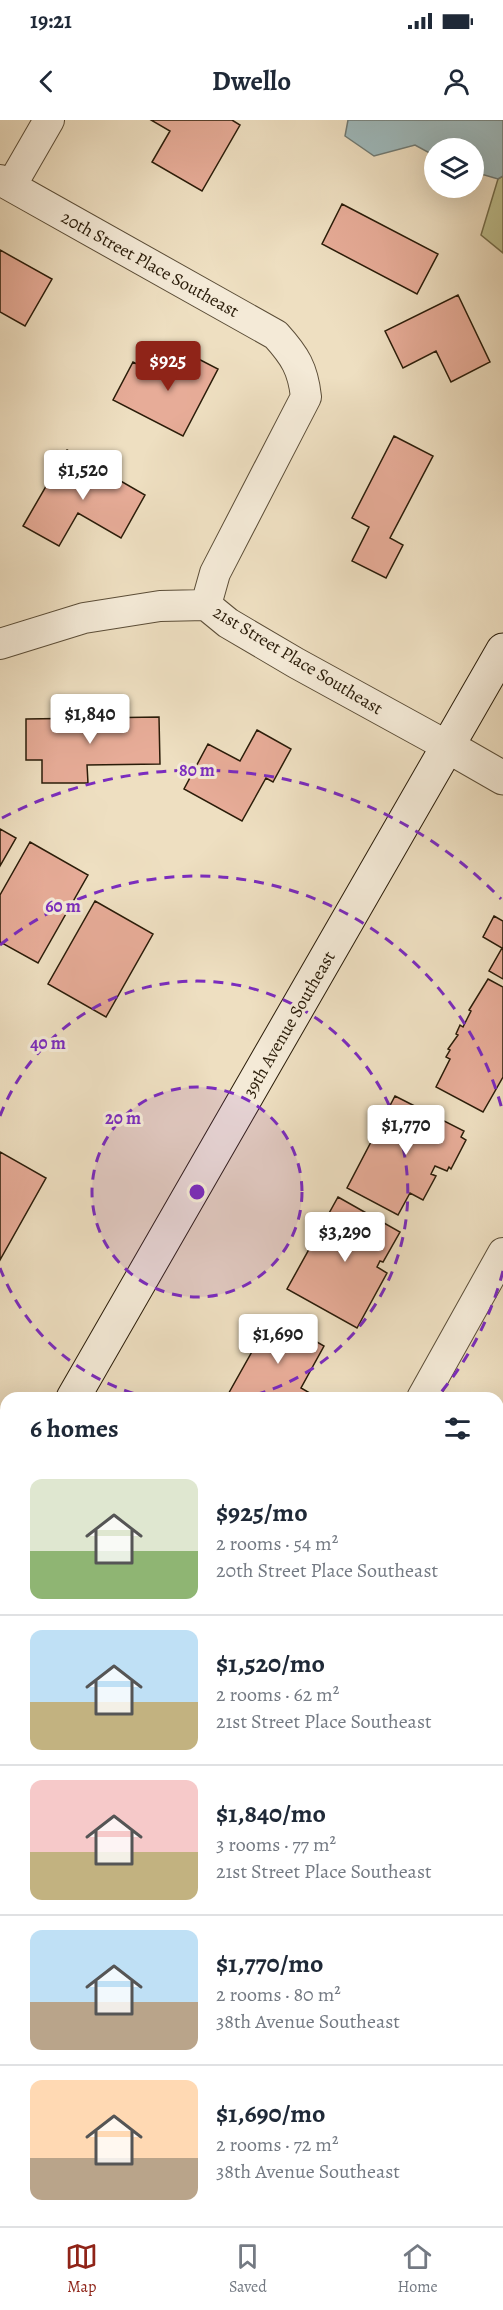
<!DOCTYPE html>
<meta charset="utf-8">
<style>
:root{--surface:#fff;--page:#f2f2f3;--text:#1f2937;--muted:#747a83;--line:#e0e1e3;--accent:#8f2418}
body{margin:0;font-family:Alegreya,serif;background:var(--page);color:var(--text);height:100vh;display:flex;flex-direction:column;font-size:22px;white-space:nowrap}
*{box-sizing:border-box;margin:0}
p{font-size:20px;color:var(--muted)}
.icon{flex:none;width:33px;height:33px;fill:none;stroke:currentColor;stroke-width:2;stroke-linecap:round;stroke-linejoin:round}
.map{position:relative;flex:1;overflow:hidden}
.sheet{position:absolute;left:0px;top:1272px;width:504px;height:834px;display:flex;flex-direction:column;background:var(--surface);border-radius:18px 18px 0 0;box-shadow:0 6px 24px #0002}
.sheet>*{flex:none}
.buttons{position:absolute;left:424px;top:18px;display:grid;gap:12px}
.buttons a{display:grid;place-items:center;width:60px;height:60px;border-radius:50%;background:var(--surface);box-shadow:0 6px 24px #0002;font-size:30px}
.price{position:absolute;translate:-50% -51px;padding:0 14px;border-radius:6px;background:#fff;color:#222;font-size:20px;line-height:39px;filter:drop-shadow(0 2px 3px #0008)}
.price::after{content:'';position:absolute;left:50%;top:36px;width:18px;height:14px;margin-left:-9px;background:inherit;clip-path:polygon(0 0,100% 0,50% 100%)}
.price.active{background:var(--accent);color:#fff}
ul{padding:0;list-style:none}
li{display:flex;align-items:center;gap:18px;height:150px;padding:0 30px}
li+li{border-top:2px solid var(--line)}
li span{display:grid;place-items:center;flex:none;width:168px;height:120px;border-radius:12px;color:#555}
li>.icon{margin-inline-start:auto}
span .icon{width:72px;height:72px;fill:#fffc;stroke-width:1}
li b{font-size:26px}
h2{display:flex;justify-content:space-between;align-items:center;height:72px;padding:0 30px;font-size:26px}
.status{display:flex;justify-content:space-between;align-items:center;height:42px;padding:0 30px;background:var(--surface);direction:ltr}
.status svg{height:16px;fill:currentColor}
header{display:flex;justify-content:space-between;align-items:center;height:78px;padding:0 30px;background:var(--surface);font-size:27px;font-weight:700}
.menu{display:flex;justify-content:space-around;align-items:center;height:84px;border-top:2px solid var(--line);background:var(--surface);font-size:16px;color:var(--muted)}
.menu a{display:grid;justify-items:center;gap:3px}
.menu .active{color:var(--accent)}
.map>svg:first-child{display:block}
.green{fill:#bec08f;stroke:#746e4c;stroke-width:1.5}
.water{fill:#9ebabd;stroke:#707b75;stroke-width:1.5}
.building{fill:#e7ac98;stroke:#2a1c09;stroke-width:1.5}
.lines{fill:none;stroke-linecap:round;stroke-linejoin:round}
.service-casing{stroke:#5b4d37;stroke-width:17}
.minor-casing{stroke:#5b4d37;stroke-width:32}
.tertiary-casing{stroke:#5b4d37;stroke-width:35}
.secondary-casing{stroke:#2a1c09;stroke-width:35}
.service{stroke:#f4ead7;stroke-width:15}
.minor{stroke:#f4ead7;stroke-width:30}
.tertiary{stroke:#f4ead7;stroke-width:33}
.secondary{stroke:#f4ead7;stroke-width:33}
.ring{fill:none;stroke:#7b2cbf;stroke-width:3;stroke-dasharray:10 8}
.labels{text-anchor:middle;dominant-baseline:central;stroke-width:6;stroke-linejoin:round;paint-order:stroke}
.street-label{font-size:18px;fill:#2a1c09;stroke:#f4ead7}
.centre{fill:#7b2cbf;stroke:#f4ead7;stroke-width:3}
.ring-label{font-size:18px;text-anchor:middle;font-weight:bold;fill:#7b2cbf;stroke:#f4ead7;stroke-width:6;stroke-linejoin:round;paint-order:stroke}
</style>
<div class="status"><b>19:21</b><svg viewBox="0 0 49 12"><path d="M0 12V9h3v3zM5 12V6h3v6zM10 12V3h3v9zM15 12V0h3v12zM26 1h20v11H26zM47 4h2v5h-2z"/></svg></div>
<header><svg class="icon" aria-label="back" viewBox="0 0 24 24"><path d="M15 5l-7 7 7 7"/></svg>Dwello<svg class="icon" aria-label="person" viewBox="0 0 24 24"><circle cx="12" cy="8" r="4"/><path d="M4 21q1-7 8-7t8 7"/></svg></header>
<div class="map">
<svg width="503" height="2106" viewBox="0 0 503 2106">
<rect width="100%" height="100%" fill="#eedfc1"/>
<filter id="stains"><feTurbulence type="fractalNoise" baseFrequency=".00333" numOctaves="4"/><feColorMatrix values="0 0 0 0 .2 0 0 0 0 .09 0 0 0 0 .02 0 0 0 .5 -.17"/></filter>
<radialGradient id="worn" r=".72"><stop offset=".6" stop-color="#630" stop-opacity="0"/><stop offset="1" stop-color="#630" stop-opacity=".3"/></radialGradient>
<path class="green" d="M 503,56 L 503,133 L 481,115 L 498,59 Z"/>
<path class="water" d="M 348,0 L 503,0 L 503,56 L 498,59 L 474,52 L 474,28 L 435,28 L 435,36 L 415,25 L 374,36 L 345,16 Z"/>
<path class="building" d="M 151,0 L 232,0 L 240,5 L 202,71 L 152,42 L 170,11 Z
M 342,84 L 438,134 L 417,174 L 322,124 Z
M 0,130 L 52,159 L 25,206 L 0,192 Z
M 458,175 L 490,242 L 451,262 L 436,231 L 403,248 L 385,211 Z
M 183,231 L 218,249 L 183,316 L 113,280 L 133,242 L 168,260 Z
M 394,316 L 433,336 L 390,418 L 403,425 L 386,458 L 352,441 L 369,407 L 352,398 Z
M 67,330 L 145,375 L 121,418 L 78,393 L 59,426 L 23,406 Z
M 159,597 L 160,644 L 87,645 L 88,663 L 42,663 L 42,640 L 26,640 L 26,599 Z
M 257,610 L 291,629 L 273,662 L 266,658 L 242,701 L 184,669 L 208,624 L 240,641 Z
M 0,709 L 16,718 L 0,746 Z
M 30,722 L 88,755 L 38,843 L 0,822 L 0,775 Z
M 95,781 L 153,814 L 106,897 L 48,864 Z
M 494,796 L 503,801 L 503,859 L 489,851 L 502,828 L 483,817 Z
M 488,859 L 503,867 L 503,957 L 483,992 L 436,967 L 450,939 L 446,937 L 450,930 L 448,929 L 458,915 L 456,914 L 460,905 L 463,907 L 471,891 L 469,890 Z
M 395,976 L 464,1011 L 461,1017 L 466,1020 L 451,1049 L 449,1047 L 447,1051 L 435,1046 L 431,1054 L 436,1056 L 423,1080 L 410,1073 L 398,1095 L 347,1068 Z
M 0,1032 L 46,1058 L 0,1140 Z
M 338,1077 L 400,1112 L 383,1142 L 380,1141 L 377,1147 L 387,1153 L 357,1208 L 287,1169 Z
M 272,1196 L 324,1226 L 301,1268 L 315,1276 L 314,1278 L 226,1278 Z
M 498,1390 L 503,1393 L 503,1475 L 498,1483 Z
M 503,1512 L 503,1531 L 498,1529 L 498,1521 Z
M 6,2053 L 6,2100 L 343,2100 L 340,2106 L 0,2106 L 0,2064 Z
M 363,2100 L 442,2100 L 439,2106 L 375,2106 Z"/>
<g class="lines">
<g class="service-casing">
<path id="service" d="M 0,1856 L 6,1861
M 0,1953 L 6,1941
M 500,2071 L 503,2073"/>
</g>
<g class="minor-casing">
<path id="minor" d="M 0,60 L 276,215 C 295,236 303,249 306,277 L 215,453 L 206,485
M 11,66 L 49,0
M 0,524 L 84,498 L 160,486 L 206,485 L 228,503 L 296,543 L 449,627
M 422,1278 L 503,1133"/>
</g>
<g class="tertiary-casing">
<path id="tertiary" d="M 449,627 L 503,658"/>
</g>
<g class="secondary-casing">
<path id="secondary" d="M 73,1278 L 503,530
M 0,1405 L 6,1395"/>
</g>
<use href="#service" class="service"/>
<use href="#minor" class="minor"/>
<use href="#tertiary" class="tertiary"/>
<use href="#secondary" class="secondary"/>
</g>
<circle cx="197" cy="1072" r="105" fill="#7b2cbf" fill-opacity=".12"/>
<g class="ring">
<circle cx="197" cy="1072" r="105"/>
<path d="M151 1278A211 211 0 0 1 0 1148M0 996A211 211 0 1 1 243 1278"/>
<path d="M503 1151A316 316 0 0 1 437 1277M0 825A316 316 0 0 1 503 993"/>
<path d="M2 698A422 422 0 0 1 501 779"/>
</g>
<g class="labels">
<g class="street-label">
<text transform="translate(150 144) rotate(29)">20th Street Place Southeast</text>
<text transform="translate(298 540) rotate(31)">21st Street Place Southeast</text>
<text transform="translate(289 904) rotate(-60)">39th Avenue Southeast</text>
</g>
</g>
<circle cx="197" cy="1072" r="9" class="centre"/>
<g class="ring-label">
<text x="197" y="656">80 m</text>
<text x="63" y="792">60 m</text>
<text x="48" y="929">40 m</text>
<text x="123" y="1004">20 m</text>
</g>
<rect width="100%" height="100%" filter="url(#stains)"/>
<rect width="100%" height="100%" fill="url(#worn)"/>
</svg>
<div class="buttons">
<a><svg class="icon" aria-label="layers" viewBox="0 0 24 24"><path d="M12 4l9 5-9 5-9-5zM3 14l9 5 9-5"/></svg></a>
</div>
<b class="price active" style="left:168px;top:272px">$925</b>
<b class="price" style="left:83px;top:381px">$1,520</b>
<b class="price" style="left:90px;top:625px">$1,840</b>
<b class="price" style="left:406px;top:1036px">$1,770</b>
<b class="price" style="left:345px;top:1143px">$3,290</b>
<b class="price" style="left:278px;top:1245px">$1,690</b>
<section class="sheet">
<h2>6 homes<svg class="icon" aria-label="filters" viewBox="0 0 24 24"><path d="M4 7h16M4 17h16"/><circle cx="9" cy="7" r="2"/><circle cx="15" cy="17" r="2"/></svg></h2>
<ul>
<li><span style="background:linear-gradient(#dfe7d0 60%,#8fb573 0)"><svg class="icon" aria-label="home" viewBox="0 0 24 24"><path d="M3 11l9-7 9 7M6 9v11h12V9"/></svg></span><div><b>$925/mo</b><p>2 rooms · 54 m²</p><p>20th Street Place Southeast</p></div></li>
<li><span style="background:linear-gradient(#bfe0f5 60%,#c2b280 0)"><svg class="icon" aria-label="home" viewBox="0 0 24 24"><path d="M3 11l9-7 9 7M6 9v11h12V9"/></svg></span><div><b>$1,520/mo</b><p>2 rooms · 62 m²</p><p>21st Street Place Southeast</p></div></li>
<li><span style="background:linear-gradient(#f6c9c9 60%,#c2b280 0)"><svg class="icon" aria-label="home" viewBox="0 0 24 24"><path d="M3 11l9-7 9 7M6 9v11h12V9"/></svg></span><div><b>$1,840/mo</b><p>3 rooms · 77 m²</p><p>21st Street Place Southeast</p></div></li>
<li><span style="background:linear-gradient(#bfe0f5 60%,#b9a48a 0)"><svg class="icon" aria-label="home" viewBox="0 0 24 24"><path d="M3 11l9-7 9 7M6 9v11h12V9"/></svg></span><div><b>$1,770/mo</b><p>2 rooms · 80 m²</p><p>38th Avenue Southeast</p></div></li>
<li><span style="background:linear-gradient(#ffd9b3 65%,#b9a48a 0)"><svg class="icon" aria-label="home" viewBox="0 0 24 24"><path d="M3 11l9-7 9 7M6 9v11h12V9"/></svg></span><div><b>$1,690/mo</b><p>2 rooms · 72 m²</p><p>38th Avenue Southeast</p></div></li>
</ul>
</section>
</div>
<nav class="menu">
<a class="active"><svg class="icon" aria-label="map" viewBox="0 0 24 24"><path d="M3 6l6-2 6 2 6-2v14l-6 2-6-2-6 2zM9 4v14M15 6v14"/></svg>Map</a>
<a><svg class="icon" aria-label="saved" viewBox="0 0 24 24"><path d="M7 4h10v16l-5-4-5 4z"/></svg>Saved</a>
<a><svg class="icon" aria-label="home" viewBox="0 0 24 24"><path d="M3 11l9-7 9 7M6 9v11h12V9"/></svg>Home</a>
</nav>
